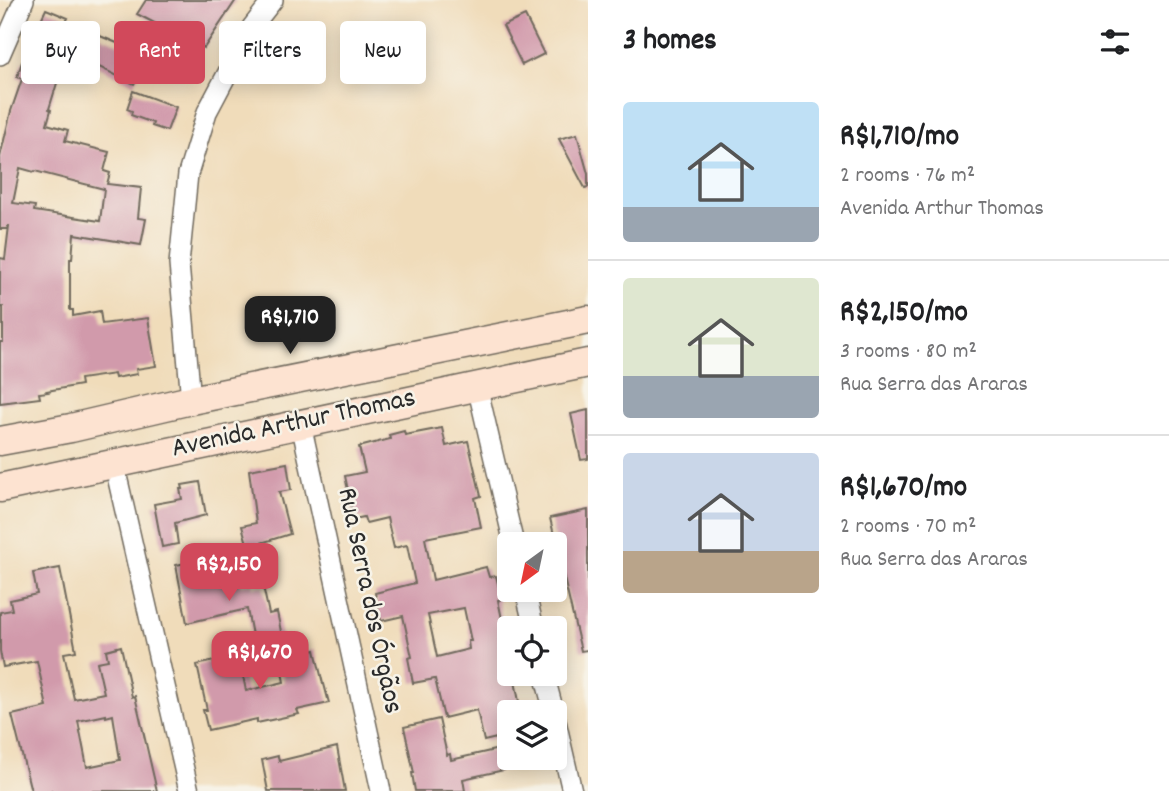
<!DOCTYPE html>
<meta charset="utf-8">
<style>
:root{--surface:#fff;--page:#f6f6f6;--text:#202124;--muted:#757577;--line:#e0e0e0;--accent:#d1495b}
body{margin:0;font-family:Dekko,sans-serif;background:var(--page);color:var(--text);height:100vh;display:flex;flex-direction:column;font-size:26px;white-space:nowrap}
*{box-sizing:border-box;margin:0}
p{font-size:23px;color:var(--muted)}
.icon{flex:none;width:38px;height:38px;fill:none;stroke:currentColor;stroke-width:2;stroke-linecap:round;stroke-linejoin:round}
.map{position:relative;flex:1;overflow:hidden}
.side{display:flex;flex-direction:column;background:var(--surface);width:581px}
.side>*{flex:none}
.banner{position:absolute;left:21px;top:21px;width:462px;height:63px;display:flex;gap:14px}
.needle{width:46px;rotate:213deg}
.controls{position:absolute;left:497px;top:532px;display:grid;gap:14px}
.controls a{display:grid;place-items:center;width:70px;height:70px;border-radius:7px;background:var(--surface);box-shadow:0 4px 18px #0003;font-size:35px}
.price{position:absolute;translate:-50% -60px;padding:0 16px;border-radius:14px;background:var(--accent);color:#fff;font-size:23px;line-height:46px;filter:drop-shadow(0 2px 4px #0008)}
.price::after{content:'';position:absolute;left:50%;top:42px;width:21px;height:16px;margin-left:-10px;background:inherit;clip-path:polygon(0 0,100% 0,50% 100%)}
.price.on{background:#222;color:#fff}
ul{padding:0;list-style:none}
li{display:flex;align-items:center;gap:21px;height:175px;padding:0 35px}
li+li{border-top:2px solid var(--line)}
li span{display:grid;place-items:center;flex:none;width:196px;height:140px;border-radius:7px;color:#555}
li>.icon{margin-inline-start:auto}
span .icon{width:84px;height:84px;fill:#fffc;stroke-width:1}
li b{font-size:30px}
h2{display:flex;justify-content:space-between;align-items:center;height:84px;padding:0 35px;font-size:30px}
.chip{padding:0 24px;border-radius:7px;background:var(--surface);box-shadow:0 4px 18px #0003;font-size:24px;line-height:63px}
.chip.on{background:var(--accent);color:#fff}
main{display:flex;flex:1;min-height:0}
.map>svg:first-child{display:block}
.building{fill:#d19aab;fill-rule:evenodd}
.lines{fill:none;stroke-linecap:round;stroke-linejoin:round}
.minor-casing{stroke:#70695d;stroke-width:22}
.secondary-casing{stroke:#70695d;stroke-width:31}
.minor{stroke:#fff;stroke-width:19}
.secondary{stroke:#fde3d1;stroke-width:28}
.labels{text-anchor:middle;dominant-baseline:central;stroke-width:5;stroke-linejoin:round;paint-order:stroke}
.street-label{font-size:28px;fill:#2b2b2b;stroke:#f7f3e8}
</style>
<main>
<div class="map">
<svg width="588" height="791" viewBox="0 0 588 791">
<rect width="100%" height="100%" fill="#f7f3e8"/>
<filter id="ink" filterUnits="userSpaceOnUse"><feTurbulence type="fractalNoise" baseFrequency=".0143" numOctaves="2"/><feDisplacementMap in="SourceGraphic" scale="14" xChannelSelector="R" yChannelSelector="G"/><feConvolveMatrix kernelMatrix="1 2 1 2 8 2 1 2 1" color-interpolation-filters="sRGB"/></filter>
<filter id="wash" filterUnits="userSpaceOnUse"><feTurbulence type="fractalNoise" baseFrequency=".00686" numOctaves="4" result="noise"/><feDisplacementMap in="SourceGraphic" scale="28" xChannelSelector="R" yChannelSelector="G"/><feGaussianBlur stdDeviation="1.57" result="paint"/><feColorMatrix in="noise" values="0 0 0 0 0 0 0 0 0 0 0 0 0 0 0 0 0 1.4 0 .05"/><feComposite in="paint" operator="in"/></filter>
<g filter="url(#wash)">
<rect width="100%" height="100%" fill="#f0dcba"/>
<g id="blocks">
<path class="building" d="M 146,0 L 236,0 L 204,48 L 202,46 L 189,74 L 161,60 L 174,33 L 137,14 Z
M 46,9 L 68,18 L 66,22 L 117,43 L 147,60 L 134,84 L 62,49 L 72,74 L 61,70 L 49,109 L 51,110 L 47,124 L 68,130 L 65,141 L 109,152 L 104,171 L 110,173 L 107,184 L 141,188 L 138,218 L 146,219 L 141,245 L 74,234 L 72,259 L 70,259 L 70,310 L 73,310 L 73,316 L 100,311 L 102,324 L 148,318 L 156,366 L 136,369 L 137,374 L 115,378 L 114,374 L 80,379 L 81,385 L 47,391 L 48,392 L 39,393 L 40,398 L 0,403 L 0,342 L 3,342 L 3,307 L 0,307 L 0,258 L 5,259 L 9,226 L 8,226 L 7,229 L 0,229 L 0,157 L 11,111 L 22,79 L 17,77 L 22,62 L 25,63 L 42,25 L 39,24 ZM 20,168 L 34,172 L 35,171 L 104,189 L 100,221 L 34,211 L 35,206 L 13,203 Z
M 525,16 L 544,54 L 522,65 L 503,26 Z
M 133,91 L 176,107 L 167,131 L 152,126 L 153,123 L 131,115 L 132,111 L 127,109 Z
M 577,134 L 588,174 L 588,187 L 585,188 L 559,139 Z
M 588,410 L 588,459 L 581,460 L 571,414 Z
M 442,428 L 446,446 L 468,441 L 481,496 L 475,498 L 481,527 L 425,538 L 433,580 L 486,567 L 489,577 L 496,576 L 502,599 L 498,600 L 509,652 L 509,682 L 515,681 L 521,712 L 509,712 L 509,735 L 484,741 L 477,710 L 444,718 L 435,679 L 413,683 L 408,658 L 412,657 L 403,616 L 381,621 L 375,593 L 415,583 L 407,545 L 394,548 L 387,518 L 366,523 L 364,517 L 354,519 L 345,476 L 365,472 L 359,447 L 390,439 L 389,435 L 404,431 L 405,435 ZM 464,608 L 471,641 L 468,641 L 469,649 L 437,657 L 428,615 Z
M 287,463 L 291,490 L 279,492 L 290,534 L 248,547 L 242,526 L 256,523 L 249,470 Z
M 200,482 L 206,515 L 175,523 L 178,544 L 162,547 L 154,504 L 182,499 L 180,489 L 183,489 L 182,485 Z
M 588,510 L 588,650 L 581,651 L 550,518 Z
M 191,562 L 193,571 L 209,568 L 211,579 L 239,574 L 241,585 L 253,583 L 254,587 L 263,586 L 269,614 L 277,612 L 284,646 L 255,651 L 247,609 L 187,623 L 176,565 Z
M 60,568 L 76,651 L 64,653 L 74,699 L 104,693 L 97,662 L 108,660 L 106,650 L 121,646 L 132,697 L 135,696 L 157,791 L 31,791 L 12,715 L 47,707 L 37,661 L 3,667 L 0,651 L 0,612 L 12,610 L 10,600 L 37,594 L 33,573 ZM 106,715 L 106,717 L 113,715 L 120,760 L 87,767 L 78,721 Z
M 315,650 L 323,684 L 324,684 L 329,703 L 297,710 L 299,714 L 257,723 L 257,719 L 208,730 L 203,710 L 207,710 L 197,665 L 239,655 L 246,691 L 284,682 L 279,658 Z
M 439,719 L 447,755 L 450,754 L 451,760 L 499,749 L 504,770 L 463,779 L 465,791 L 415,791 L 412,773 L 414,773 L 404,727 Z
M 337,747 L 345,791 L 268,791 L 262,760 L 278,756 L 279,761 Z"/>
</g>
</g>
<g filter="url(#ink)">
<use href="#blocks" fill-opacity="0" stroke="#70695d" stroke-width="2"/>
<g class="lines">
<g class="minor-casing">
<path id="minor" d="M 0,55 L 24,0
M 477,386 L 514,544
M 191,400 L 179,264 L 188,174 L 207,112 L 252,27 L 273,0
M 301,424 L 381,791
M 114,463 L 189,791
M 525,590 L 534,628
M 544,674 L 554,712
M 555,717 L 572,791"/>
</g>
<g class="secondary-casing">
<path id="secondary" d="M 0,441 L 71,428 L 191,400 L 588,320
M 0,488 L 588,363"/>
</g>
<use href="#minor" class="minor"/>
<use href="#secondary" class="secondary"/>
</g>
</g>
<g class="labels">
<g class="street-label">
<text transform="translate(294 425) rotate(-12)">Avenida Arthur Thomas</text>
<text transform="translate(368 601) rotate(78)">Rua Serra dos Órgãos</text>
</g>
</g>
</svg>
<div class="controls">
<a><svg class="needle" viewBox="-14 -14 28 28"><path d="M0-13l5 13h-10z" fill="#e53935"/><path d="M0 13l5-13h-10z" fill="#757577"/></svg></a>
<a><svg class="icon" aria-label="locate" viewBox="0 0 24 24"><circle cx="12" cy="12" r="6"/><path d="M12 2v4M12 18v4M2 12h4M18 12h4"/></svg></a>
<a><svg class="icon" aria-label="layers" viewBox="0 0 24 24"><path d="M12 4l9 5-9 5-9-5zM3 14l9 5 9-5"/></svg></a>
</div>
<b class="price on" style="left:290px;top:356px">R$1,710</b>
<b class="price" style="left:229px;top:603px">R$2,150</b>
<b class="price" style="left:260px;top:691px">R$1,670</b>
<div class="banner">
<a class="chip">Buy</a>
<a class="chip on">Rent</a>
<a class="chip">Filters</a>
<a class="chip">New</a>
</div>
</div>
<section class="side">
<h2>3 homes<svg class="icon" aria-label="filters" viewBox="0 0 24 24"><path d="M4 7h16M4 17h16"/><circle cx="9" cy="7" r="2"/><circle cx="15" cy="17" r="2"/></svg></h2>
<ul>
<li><span style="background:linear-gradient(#bfe0f5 75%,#9aa5b1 0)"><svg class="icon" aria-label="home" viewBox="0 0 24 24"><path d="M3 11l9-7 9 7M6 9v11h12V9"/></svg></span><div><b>R$1,710/mo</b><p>2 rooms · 76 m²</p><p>Avenida Arthur Thomas</p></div></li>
<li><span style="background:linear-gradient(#dfe7d0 70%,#9aa5b1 0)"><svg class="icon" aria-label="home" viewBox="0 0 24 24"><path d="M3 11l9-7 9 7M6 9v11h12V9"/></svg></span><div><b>R$2,150/mo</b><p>3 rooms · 80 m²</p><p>Rua Serra das Araras</p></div></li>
<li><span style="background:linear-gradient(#c9d6e8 70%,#b9a48a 0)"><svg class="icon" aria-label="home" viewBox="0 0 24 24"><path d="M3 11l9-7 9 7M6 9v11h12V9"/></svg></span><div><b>R$1,670/mo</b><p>2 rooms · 70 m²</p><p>Rua Serra das Araras</p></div></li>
</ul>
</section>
</main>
